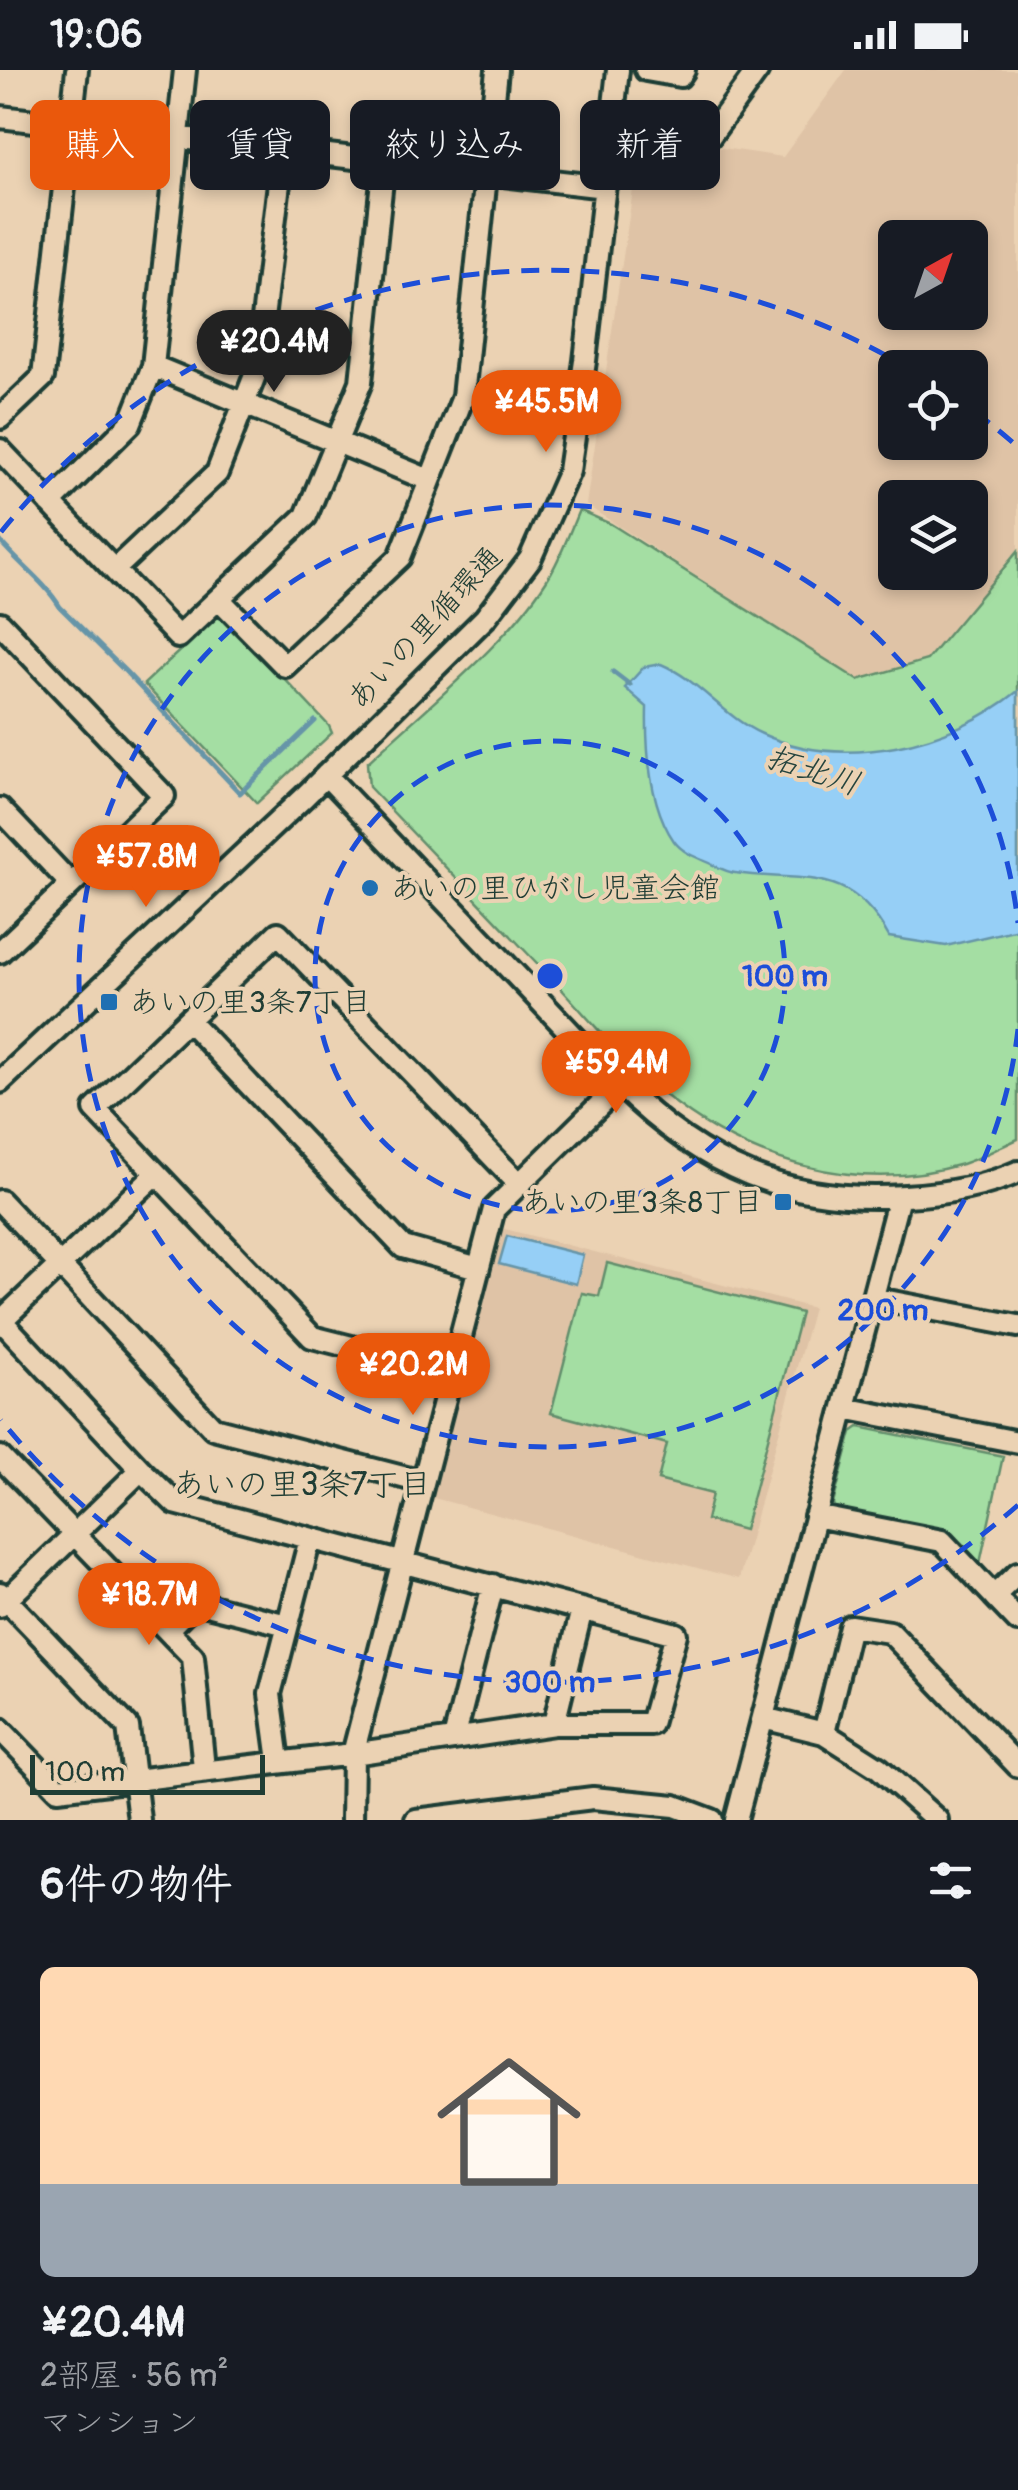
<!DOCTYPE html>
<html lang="ja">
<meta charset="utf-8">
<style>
:root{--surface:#171b24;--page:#20242c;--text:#f1f3f6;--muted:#9ea1a6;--accent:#ea580c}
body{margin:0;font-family:Pangolin,"Klee One",sans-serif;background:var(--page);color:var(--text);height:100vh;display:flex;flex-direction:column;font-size:38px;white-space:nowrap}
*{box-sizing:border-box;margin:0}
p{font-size:32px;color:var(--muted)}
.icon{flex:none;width:55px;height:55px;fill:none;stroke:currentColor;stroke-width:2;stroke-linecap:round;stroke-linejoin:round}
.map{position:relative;height:1750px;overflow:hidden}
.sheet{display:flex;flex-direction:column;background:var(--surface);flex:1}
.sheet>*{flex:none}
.hud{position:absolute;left:30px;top:30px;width:960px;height:90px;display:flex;gap:20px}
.needle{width:65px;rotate:40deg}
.controls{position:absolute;left:878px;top:150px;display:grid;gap:20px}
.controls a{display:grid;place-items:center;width:110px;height:110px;border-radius:15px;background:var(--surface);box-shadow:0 5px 15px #0003;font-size:50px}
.scale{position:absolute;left:30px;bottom:25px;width:235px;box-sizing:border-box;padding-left:10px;border:5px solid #1f3d34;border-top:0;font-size:28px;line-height:35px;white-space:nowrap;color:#1f3d34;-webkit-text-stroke:8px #ebd2b3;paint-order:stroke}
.price{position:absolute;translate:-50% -85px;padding:0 22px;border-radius:35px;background:var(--accent);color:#fff;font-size:32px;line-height:65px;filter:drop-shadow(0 2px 5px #0008)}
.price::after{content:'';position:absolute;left:50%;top:60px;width:30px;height:22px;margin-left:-15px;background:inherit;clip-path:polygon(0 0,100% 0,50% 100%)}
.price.active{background:#222;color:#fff}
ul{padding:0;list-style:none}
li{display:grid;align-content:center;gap:20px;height:530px;padding:0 40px}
li span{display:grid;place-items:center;height:310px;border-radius:15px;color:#555}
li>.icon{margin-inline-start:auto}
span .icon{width:180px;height:180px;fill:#fffc;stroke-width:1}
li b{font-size:42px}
h2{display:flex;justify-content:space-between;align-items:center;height:120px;padding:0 40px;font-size:42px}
.chip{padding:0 35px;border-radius:15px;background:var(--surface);box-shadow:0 5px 15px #0003;font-size:35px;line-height:90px}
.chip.active{background:var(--accent);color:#fff}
.status{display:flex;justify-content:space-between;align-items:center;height:70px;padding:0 50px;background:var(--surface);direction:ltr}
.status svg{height:28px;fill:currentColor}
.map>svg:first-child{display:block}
.built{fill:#dfc3a6;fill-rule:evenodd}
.green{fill:#a4dea3;stroke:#628e6c;stroke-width:2.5}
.water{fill:#96cff6;stroke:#6695a8;stroke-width:2.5}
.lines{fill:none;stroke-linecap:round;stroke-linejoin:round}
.stream{stroke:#6695a8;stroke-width:5}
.minor-casing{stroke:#1f3d34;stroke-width:28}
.minor{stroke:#ebd2b3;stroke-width:20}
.ring{fill:none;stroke:#1d4ed8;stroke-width:5;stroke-dasharray:18 12}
.poi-dot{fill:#1f6fb2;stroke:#ebd2b3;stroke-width:4}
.labels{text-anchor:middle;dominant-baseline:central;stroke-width:8;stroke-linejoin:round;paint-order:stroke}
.street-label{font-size:30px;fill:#1f3d34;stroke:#ebd2b3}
.poi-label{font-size:30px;fill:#1f3d34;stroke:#ebd2b3;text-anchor:start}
.water-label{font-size:32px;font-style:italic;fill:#25443e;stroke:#ebd2b3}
.neighbourhood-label{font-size:32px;fill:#1f3d34;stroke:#ebd2b3}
.centre{fill:#1d4ed8;stroke:#ebd2b3;stroke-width:5}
.ring-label{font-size:30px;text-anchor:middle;font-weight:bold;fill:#1d4ed8;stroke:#ebd2b3;stroke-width:8;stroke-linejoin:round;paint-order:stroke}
</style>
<div class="status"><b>19:06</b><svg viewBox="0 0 49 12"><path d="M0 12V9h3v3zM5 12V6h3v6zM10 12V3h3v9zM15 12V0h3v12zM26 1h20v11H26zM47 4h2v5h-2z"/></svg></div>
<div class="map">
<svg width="1018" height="1750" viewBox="0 0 1018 1750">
<rect width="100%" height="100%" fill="#ebd2b3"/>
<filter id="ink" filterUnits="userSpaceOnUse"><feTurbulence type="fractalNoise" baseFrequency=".01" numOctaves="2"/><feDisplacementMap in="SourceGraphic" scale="20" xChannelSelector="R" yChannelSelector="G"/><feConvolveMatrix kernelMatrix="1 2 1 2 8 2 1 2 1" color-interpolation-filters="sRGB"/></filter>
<g filter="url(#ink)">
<path class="built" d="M 846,0 L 1018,0 L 1018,481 L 927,590 L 858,610 L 586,435 L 641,66 L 783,87 ZM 895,168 L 970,168 L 970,242 L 895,242 ZM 895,298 L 970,298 L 970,372 L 895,372 ZM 895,428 L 970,428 L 970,502 L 895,502 Z
M 501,1158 L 813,1238 L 739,1509 L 430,1427 Z"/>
<path class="green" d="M 579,440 L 611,454 L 858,610 L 927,590 L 1018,481 L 1018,1069 C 1000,1077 981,1088 962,1094 C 858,1125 747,1092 664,1024 C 623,991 589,948 553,910 C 491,845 430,781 369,717 L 367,693 C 425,638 511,571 551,503 C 562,484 570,461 579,440 Z
M 217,546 L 228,549 L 329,656 L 332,663 L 257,733 L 144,614 Z
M 607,1193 L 801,1243 L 744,1460 L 706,1450 L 712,1424 L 658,1410 L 667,1374 L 551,1343 L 582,1223 L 599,1226 Z
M 859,1357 L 1003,1386 L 979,1498 L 943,1460 L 837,1441 L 833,1434 L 852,1362 Z"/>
<path class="water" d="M 661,594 C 699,610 724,647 762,664 C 844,701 950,676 1018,621 L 1018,859 L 946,876 L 889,867 C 849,793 801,813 735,803 C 726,802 716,796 707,792 C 695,787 682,782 674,771 C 649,735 646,679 647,637 L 625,618 L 644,597 Z
M 507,1166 L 583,1185 L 576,1214 L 499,1194 Z"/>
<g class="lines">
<path class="stream" d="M 0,471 C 19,494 45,512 60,537 L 126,602 L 240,723 L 315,651
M 613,602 L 630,615"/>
<g class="minor-casing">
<path id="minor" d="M 646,0 L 680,6 L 684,0
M 0,47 L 605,117
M 612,49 L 710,66 L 758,0
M 153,296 L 429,410
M 0,348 L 43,307 L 77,0
M 0,380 L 178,567 L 306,446 L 361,312 L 384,91
M 50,433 L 130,354 L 153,296 L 185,0
M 114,500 L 217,403 L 257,300 L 283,79
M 219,529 L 285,596 L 400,487 L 463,327 L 497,0
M 0,553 L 164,726 L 0,882
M 326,705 L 620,1015 C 703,1097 788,1134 905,1126 C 944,1124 982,1118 1018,1102
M 0,739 L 71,814
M 188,950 L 403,1177 L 478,1198
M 0,1012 L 304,727 L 485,548 L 530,489 L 569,401 L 585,291 L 618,0
M 0,1131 L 213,1358 L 422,1412
M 872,1228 L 1018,1256
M 0,1249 L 141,1400
M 0,1252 L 156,1104
M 451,1302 L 312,1267 L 95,1039 L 278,863 L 519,1114
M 844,1338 L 1018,1372
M 0,1387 L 193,1587 L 204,1699
M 815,1446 L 942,1471 L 994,1526
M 1018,1503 L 994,1526 L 1018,1551
M 0,1523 L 128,1657 L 139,1750
M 0,1536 L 141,1400 L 175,1433 L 676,1564 L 651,1654 L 554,1654 L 353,1684 L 58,1719 L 0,1659
M 167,1560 L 195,1532 L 287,1555
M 763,1648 L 824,1663 L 879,1698 L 937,1750
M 554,1654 L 582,1539
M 824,1663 L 850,1556 L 890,1562 L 1018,1696
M 454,1669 L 493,1515
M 279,1691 L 270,1624 L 310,1469
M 352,1750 L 353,1684 L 494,1139 L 620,1015
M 416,1750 L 593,1728 L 675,1736 L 712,1750
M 736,1750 L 899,1127"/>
</g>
<use href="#minor" class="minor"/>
</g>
</g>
<g class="ring">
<circle cx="550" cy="906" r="235"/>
<path d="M1018 959A471 471 0 1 1 1018 853"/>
<path d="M1018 1435A706 706 0 0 1 1 1350M1 462A706 706 0 0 1 903 295M975 342A706 706 0 0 1 1018 377"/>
</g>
<g class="poi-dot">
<circle cx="370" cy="818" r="10"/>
<rect x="99" y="922" width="20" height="20" rx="5"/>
<rect x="773" y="1122" width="20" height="20" rx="5"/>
</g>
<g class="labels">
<g class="street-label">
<text transform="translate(425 558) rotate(-47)">あいの里循環通</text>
</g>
<g class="poi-label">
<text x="390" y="818">あいの里ひがし児童会館</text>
<text x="129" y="932">あいの里3条7丁目</text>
<text x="763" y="1132" text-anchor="end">あいの里3条8丁目</text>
</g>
<g class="water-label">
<text transform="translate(813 701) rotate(18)">拓北川</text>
</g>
<g class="neighbourhood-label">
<text x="302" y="1415">あいの里3条7丁目</text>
</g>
</g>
<circle cx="550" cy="906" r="15" class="centre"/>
<g class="ring-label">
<text x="785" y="916">100 m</text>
<text x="883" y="1250">200 m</text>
<text x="550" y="1622">300 m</text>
</g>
</svg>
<div class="controls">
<a><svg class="needle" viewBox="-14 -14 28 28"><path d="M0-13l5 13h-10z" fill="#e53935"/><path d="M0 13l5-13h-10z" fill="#9ea1a6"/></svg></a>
<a><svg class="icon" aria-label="locate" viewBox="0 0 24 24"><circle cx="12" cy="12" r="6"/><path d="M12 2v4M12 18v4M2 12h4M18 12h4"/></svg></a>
<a><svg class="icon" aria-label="layers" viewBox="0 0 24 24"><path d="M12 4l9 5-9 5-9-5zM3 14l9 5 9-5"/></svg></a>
</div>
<div class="scale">100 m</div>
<b class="price active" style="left:274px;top:325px">¥20.4M</b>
<b class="price" style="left:546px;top:385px">¥45.5M</b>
<b class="price" style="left:146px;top:840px">¥57.8M</b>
<b class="price" style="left:616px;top:1046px">¥59.4M</b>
<b class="price" style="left:413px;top:1348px">¥20.2M</b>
<b class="price" style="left:149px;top:1578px">¥18.7M</b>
<div class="hud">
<a class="chip active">購入</a>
<a class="chip">賃貸</a>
<a class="chip">絞り込み</a>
<a class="chip">新着</a>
</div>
</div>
<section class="sheet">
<h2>6件の物件<svg class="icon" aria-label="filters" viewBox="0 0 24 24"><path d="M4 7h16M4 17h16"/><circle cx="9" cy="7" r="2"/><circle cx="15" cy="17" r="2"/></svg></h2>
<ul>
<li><span style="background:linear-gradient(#ffd9b3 70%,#9aa5b1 0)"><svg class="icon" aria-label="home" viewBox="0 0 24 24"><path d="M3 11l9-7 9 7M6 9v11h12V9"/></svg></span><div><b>¥20.4M</b><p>2部屋 · 56 m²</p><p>マンション</p></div></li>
</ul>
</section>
